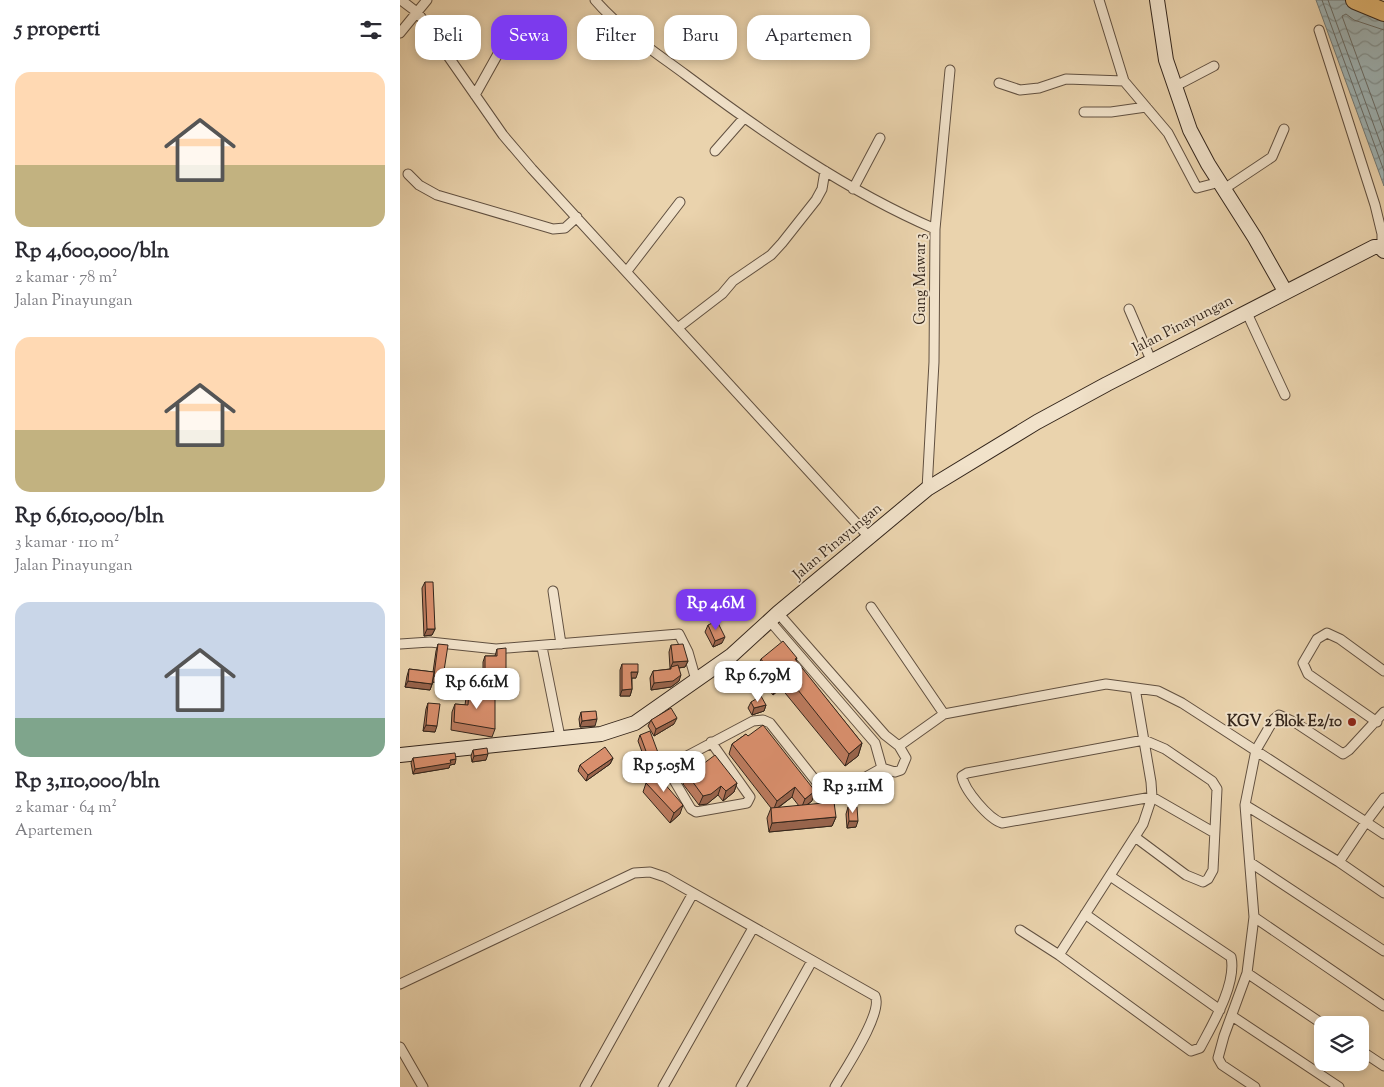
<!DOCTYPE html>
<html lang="id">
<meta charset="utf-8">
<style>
:root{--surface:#fff;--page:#f2f2f3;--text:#2b2b33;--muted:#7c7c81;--accent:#7c3aed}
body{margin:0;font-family:"Sorts Mill Goudy",serif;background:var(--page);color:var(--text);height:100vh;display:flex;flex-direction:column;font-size:19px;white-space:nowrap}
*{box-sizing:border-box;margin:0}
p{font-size:16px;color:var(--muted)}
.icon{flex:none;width:28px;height:28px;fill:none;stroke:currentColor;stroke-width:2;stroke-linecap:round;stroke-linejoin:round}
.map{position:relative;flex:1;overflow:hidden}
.side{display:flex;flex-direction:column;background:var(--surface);width:400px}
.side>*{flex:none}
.top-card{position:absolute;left:15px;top:15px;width:475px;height:45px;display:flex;gap:10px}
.tools{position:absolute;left:914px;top:1016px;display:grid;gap:10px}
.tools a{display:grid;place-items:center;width:55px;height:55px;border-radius:10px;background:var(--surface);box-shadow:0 2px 8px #0003;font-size:25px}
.price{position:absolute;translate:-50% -42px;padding:0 11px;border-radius:10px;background:#fff;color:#222;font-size:16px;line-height:32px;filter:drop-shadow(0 1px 2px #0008)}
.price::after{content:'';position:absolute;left:50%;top:30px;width:15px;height:11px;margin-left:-8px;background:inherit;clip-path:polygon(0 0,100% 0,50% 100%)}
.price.active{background:var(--accent);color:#fff}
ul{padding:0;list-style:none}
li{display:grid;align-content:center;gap:10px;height:265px;padding:0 15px}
li span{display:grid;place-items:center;height:155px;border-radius:15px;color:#555}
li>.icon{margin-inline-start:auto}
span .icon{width:90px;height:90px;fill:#fffc;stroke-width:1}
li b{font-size:21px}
h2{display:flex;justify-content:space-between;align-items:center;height:60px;padding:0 15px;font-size:21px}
.pill{padding:0 18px;border-radius:15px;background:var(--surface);box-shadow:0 2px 8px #0003;font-size:18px;line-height:45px}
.pill.active{background:var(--accent);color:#fff}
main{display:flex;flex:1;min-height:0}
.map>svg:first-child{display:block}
.water{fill:url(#water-waves);stroke:#737b78}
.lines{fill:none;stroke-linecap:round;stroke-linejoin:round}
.shore{stroke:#686c68;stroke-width:1}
.street-casing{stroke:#615040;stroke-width:11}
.secondary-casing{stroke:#33251b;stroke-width:16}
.highway-casing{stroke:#33251b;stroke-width:20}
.street{stroke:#f1e2ca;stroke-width:9}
.secondary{stroke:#f1e2ca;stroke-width:14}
.highway{stroke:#e5ba76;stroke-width:18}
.wall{fill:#bb7b5e;stroke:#33251b;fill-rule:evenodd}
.shaded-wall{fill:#98644c;stroke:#33251b}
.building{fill:#d98f6d;stroke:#33251b}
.poi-dot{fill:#8f2418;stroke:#f1e2ca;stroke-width:2}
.labels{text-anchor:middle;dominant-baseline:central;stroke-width:4;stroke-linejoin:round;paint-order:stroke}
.street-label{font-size:15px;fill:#33251b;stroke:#f1e2ca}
.poi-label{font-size:15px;font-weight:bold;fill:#33251b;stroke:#f1e2ca;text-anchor:end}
</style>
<main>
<section class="side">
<h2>5 properti<svg class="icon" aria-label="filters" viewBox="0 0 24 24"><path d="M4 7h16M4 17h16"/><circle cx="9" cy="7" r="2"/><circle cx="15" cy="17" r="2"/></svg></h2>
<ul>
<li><span style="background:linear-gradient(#ffd9b3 60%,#c2b280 0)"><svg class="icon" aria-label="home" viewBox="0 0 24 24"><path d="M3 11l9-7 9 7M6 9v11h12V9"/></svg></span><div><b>Rp 4,600,000/bln</b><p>2 kamar · 78 m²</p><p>Jalan Pinayungan</p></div></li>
<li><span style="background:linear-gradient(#ffd9b3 60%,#c2b280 0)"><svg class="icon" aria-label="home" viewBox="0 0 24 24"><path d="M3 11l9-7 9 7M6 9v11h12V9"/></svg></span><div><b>Rp 6,610,000/bln</b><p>3 kamar · 110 m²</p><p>Jalan Pinayungan</p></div></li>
<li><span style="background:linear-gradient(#c9d6e8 75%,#7fa58c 0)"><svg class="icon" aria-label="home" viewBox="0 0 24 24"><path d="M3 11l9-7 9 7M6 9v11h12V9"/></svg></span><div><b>Rp 3,110,000/bln</b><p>2 kamar · 64 m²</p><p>Apartemen</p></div></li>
</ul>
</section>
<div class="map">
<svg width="984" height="1087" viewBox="0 0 984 1087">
<defs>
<pattern id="water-waves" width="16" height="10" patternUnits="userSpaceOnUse" patternTransform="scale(1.25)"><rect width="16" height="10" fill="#9eb4b6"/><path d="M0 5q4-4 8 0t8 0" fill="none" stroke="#819293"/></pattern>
</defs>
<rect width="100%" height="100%" fill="#ead3ad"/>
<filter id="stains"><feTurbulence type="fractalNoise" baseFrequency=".004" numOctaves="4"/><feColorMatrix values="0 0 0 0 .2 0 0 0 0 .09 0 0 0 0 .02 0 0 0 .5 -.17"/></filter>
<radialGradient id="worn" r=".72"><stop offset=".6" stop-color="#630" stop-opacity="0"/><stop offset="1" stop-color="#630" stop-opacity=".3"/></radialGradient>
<path class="water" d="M 916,0 L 955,0 L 984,12 L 984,186 Z"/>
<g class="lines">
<path class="shore" d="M 922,0 L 984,171
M 928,0 L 984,153
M 984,30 L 954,20 L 946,14 L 942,16 L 984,131"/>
<g class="street-casing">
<path id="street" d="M 1,0 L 18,13 L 103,135 L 132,169 L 469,537
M 195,0 C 221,30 255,52 286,75 C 365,134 445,190 535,229
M 699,0 L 724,81 L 768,133 L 797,188 L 820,182
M 919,30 L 975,205 L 982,234 L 982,249
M 0,33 L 27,0
M 599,83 L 620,90 L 639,88 L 666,79 L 724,81
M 774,87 L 814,66
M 75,95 L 113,27
M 684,112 L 711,112 L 746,107
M 315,151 L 344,118
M 8,174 L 19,185 L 37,195 L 153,229 L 165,228 L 177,217
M 453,189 L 480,138
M 824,189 L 872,157 L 884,129
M 227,271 L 280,202
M 729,309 L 751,360
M 846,311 L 885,395
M 279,327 L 322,294 L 333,281 L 371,255 L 382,243 L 416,200 L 422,189 L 425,171
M 527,489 L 534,362 L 535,229 L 550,70
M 153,591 L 161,644
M 471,607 L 544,714
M 369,620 L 475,743 L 482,768 L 495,772 L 501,770 L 506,758 L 499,746 L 485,735 L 378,613
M 0,644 L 30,642 L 96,649 L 279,634 L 288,652 L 296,680
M 142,647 L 160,737
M 977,722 L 908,674 L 903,663 L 917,639 L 927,633 L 940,639 L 984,671
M 311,742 L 350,797 L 347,803 L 296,812 L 291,809 L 268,770 L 270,765 L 353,721 L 363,720 L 370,723 L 423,790 L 430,794 L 439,792 L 482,768
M 499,746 L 544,714 L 706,684 L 758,691 L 782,703 L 966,822 L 984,798
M 845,805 L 939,862 L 984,893
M 735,837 L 786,875 L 803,882 L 808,879 L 813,870 L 817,789 L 812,781 L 765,749 L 744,740 L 567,773 L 562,776 C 564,790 589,819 602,823 L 752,797 L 813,832
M 939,862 L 966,822 L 984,834
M 851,863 L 984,951
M 685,914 L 820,1010
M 854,917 L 984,1006
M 620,930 L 659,955 L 791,1051 L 800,1048 C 812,1025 837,984 831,957 L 710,876
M 659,955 L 743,824 L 752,797 L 751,782 L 735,688
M 847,973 L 924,1025
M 0,984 L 234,873 L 250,872 L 265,877 L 475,996 C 484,1012 444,1071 435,1087
M 832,1016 L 939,1087
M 0,1047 L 23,1087
M 960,1050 L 984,1066
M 185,1087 L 292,895
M 263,1087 L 353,928
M 341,1087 L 412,961
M 855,1087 L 822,1065 L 818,1058 L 824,1036 L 847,973 L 854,917 L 845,805 L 856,750 L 874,719 L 879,715 L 896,723 L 943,754 L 949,750 L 984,712"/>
</g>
<g class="secondary-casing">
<path id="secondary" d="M 757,0 L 766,60 L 790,130 L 808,164 L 855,238 L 885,291
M 0,755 L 201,734 L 235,723 L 332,655 L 378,613 L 527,489 L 637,422 L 707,384 L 974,247 L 980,247 L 984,251"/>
</g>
<g class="highway-casing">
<path id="highway" d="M 955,0 L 984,12"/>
</g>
<use href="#street" class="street"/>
<use href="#secondary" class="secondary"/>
<use href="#highway" class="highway"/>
</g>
<path class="wall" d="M 25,582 L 35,629 L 32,635 L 24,636 L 22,588 Z
M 308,625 L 322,643 L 313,647 L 305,632 Z
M 38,644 L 43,677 L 41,683 L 33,682 L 30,690 L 5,687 L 7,676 L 9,669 L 33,672 L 36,651 Z
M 271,645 L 288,661 L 285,667 L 279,668 L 279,681 L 271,687 L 251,690 L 250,678 L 253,671 L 270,669 L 270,668 L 269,652 Z
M 97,649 L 106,676 L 104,683 L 83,682 L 83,662 L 85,656 L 95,656 Z
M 397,658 L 396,661 L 462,743 L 458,756 L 445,766 L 381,688 L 373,695 L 356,672 L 361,659 Z
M 222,664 L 236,678 L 232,678 L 232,689 L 230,696 L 220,696 L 220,670 Z
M 57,672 L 68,691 L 66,696 L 54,694 L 55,677 Z
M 69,690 L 95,729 L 92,737 L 51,730 L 52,712 L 55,704 L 65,705 L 66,698 Z
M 351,702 L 366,705 L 364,711 L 352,715 L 348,708 Z
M 28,703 L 35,732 L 23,731 L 26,709 Z
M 181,712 L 195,726 L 180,727 L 179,719 Z
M 251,720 L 274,724 L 254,736 L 248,726 Z
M 346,734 L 412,801 L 407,805 L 436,817 L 432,826 L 369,832 L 367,818 L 371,808 L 329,754 L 332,744 ZM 392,797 L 399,806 L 378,808 Z
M 240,735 L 258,765 L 248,768 L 238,741 Z
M 73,750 L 86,760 L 72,762 L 71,756 Z
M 13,758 L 55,764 L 50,765 L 49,768 L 13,774 L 11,763 Z
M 213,758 L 210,764 L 186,781 L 178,771 L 180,765 Z
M 299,767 L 337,783 L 334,792 L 323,801 L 318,795 L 307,804 L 299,805 L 283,784 L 287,774 Z
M 246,783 L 280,814 L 270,823 L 243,792 Z
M 448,807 L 456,827 L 447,828 L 446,814 Z"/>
<path class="shaded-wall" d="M 27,629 L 35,629 L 32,635 L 24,636 Z
M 325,637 L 322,643 L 313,647 L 315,641 Z
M 288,661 L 285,667 L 270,669 L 273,662 Z
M 231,672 L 238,672 L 236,678 L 229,678 Z
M 85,675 L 106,676 L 104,683 L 83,682 Z
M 281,675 L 279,681 L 271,687 L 251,690 L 254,683 Z
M 386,675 L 381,688 L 373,695 L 377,682 Z
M 34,676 L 43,677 L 41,683 L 32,682 Z
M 8,681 L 32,684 L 30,690 L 5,687 Z
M 232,689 L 230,696 L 220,696 L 222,690 Z
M 366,705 L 364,711 L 352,715 L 354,708 Z
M 277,718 L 274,724 L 254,736 L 256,729 Z
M 197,719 L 195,726 L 180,727 L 182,721 Z
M 26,725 L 37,726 L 35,732 L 23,731 Z
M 462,743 L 458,756 L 445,766 L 449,754 Z
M 88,754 L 86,760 L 72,762 L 74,756 Z
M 213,758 L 210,764 L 186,781 L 188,775 Z
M 260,758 L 258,765 L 248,768 L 250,762 Z
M 56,759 L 55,764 L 50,765 L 49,768 L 13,774 L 15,769 Z
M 337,783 L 334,792 L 323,801 L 326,791 Z
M 321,786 L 318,795 L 307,804 L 299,805 L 303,796 Z
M 395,787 L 392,797 L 373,811 L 377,801 Z
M 415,791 L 412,801 L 401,809 L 405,799 Z
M 283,805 L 280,814 L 270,823 L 274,813 Z
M 436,817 L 432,826 L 369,832 L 372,823 Z
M 449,821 L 458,821 L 456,827 L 447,828 Z"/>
<path class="building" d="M 25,582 L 33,582 L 35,629 L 27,629 Z
M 317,621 L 325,637 L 315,641 L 308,625 Z
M 383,641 L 397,658 L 395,659 L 462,743 L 449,754 L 386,675 L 377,682 L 361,659 Z
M 38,644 L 48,645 L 43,677 L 34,676 Z
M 283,644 L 288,661 L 273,662 L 271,645 Z
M 106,648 L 106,676 L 85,675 L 85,656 L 97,656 L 97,649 Z
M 222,664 L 238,664 L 238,672 L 231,672 L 232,689 L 222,690 Z
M 278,665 L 281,675 L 273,681 L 254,683 L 253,671 L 271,669 L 271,667 Z
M 9,669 L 34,672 L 32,684 L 8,681 Z
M 57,672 L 70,673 L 68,691 L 56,688 Z
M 69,690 L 95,693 L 95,729 L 54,722 L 55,704 L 68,705 Z
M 361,696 L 366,705 L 354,708 L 351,702 Z
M 28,703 L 40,704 L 37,726 L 26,725 Z
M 271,708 L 277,718 L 256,729 L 251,720 Z
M 196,711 L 197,719 L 182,721 L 181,712 Z
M 363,725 L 415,791 L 405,799 L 395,787 L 377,801 L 332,744 L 346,734 L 348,736 Z
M 250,731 L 260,758 L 250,762 L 240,735 Z
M 205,747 L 213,758 L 188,775 L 180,765 Z
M 87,748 L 88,754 L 74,756 L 73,750 Z
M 55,753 L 56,759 L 50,760 L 51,763 L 15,769 L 13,758 Z
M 315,755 L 337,783 L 326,791 L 321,786 L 311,794 L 303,796 L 287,774 L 298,766 L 299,767 Z
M 256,774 L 283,805 L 274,813 L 246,783 Z
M 434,802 L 436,817 L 372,823 L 371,808 Z
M 448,807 L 457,807 L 458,821 L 449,821 Z"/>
<circle class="poi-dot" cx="952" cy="722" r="5"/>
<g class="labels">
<g class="street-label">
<text transform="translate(521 279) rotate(-90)">Gang Mawar 3</text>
<text transform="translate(783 325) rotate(-27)">Jalan Pinayungan</text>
<text transform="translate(438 542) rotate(-40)">Jalan Pinayungan</text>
</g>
<g class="poi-label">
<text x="942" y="722">KGV 2 Blok E2/10</text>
</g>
</g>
<rect width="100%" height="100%" filter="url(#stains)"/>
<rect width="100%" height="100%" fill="url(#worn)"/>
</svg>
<div class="tools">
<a><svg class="icon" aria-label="layers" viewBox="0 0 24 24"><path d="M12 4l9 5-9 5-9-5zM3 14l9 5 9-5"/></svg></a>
</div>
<b class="price active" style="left:316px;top:631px">Rp 4.6M</b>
<b class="price" style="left:358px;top:703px">Rp 6.79M</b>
<b class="price" style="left:77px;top:710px">Rp 6.61M</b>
<b class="price" style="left:264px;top:793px">Rp 5.05M</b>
<b class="price" style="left:453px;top:814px">Rp 3.11M</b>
<div class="top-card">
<a class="pill">Beli</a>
<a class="pill active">Sewa</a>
<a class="pill">Filter</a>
<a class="pill">Baru</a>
<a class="pill">Apartemen</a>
</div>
</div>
</main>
